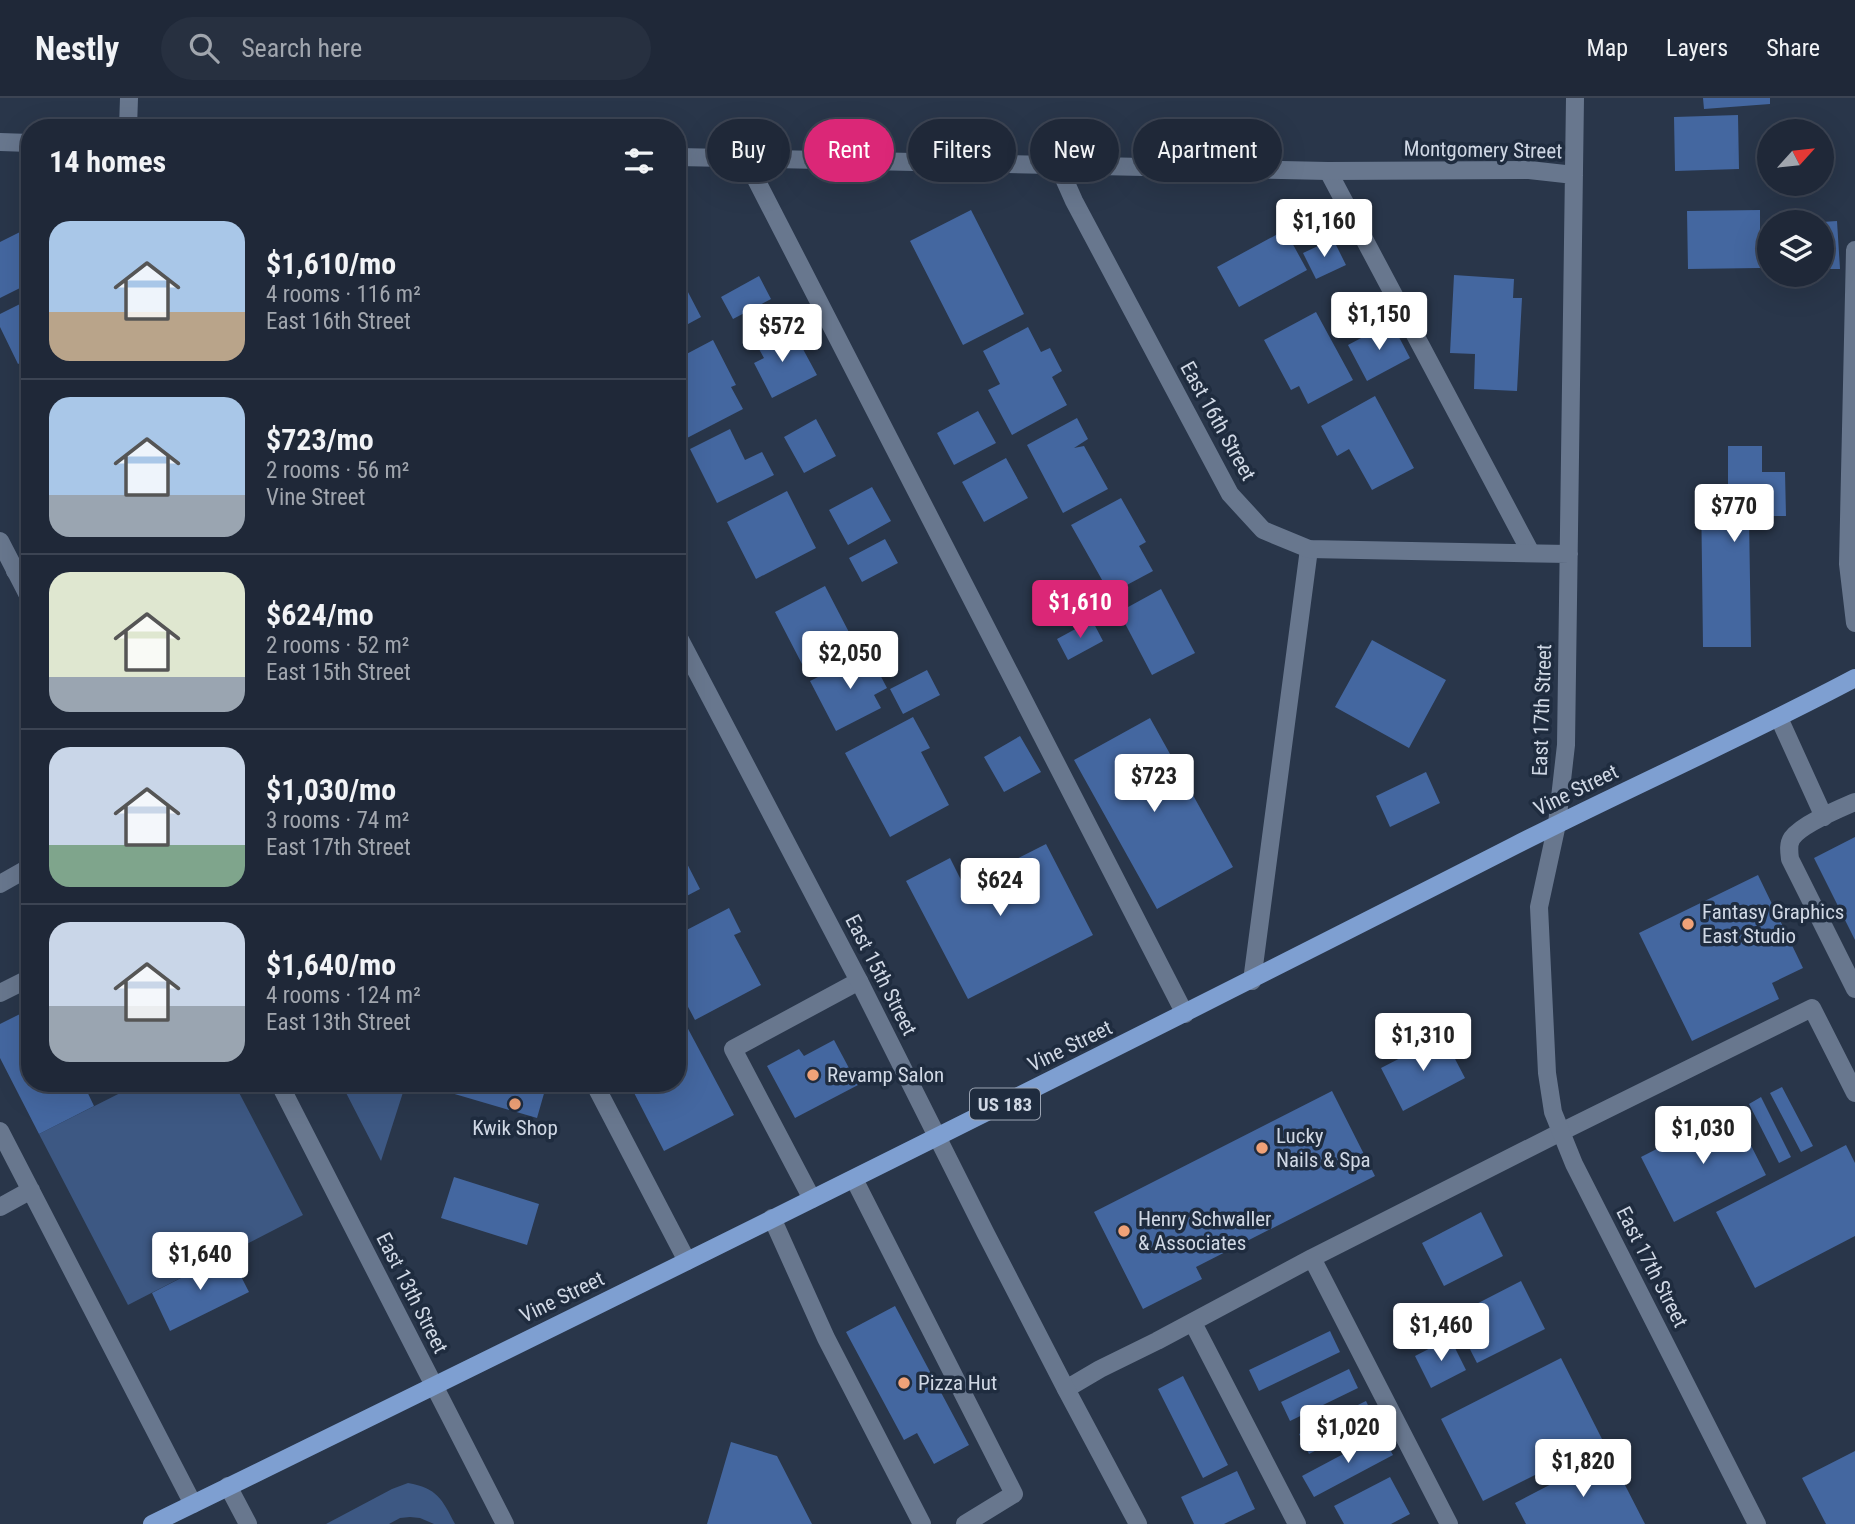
<!DOCTYPE html>
<meta charset="utf-8">
<style>
:root{--surface:#1f2838;--page:#273040;--text:#f1f3f6;--muted:#a1a6ae;--line:#3c4453;--accent:#db2777}
body{margin:0;font-family:"Roboto Condensed",sans-serif;background:var(--page);color:var(--text);height:100vh;display:flex;flex-direction:column;font-size:26px;white-space:nowrap}
*{box-sizing:border-box;margin:0}
p{font-size:23px;color:var(--muted)}
.icon{flex:none;width:38px;height:38px;fill:none;stroke:currentColor;stroke-width:2;stroke-linecap:round;stroke-linejoin:round}
.map{position:relative;flex:1;overflow:hidden}
.drawer{position:absolute;left:21px;top:21px;width:665px;height:973px;display:flex;flex-direction:column;background:var(--surface);border-radius:28px;box-shadow:0 7px 28px #0002,0 0 0 2px var(--line)}
.drawer>*{flex:none}
.top-card{position:absolute;left:707px;top:21px;width:665px;height:63px;display:flex;gap:14px}
.needle{width:46px;rotate:63deg}
.controls{position:absolute;left:1757px;top:21px;display:grid;gap:14px}
.controls a{display:grid;place-items:center;width:77px;height:77px;border-radius:50%;background:var(--surface);box-shadow:0 7px 28px #0002,0 0 0 2px var(--line);font-size:35px}
.price{position:absolute;translate:-50% -60px;padding:0 16px;border-radius:7px;background:#fff;color:#222;font-size:23px;line-height:46px;filter:drop-shadow(0 2px 4px #0008)}
.price::after{content:'';position:absolute;left:50%;top:42px;width:21px;height:16px;margin-left:-10px;background:inherit;clip-path:polygon(0 0,100% 0,50% 100%)}
.price.selected{background:var(--accent);color:#fff}
ul{padding:0;list-style:none}
li{display:flex;align-items:center;gap:21px;height:175px;padding:0 28px}
li+li{border-top:2px solid var(--line)}
li span{display:grid;place-items:center;flex:none;width:196px;height:140px;border-radius:21px;color:#555}
li>.icon{margin-inline-start:auto}
span .icon{width:84px;height:84px;fill:#fffc;stroke-width:1}
li b{font-size:30px}
h2{display:flex;justify-content:space-between;align-items:center;height:84px;padding:0 28px;font-size:30px}
.chip{padding:0 24px;border-radius:32px;background:var(--surface);box-shadow:0 7px 28px #0002,0 0 0 2px var(--line);font-size:24px;line-height:63px}
.chip.selected{background:var(--accent);color:#fff}
header{display:flex;align-items:center;gap:42px;box-sizing:border-box;height:98px;padding:0 35px;background:var(--surface);border-bottom:2px solid var(--line)}
header strong{font-size:33px}
nav{display:flex;gap:38px;margin-inline-start:auto;font-size:24px}
.search{width:490px;height:63px;background:var(--page);display:flex;align-items:center;gap:18px;box-sizing:border-box;padding:0 24px;border-radius:38px;color:var(--muted);font-size:26px}
.map>svg:first-child{display:block}
.green{fill:#3d5883}
.building{fill:#4467a0}
.lines{fill:none;stroke-linecap:round;stroke-linejoin:round}
.service{stroke:#68778e;stroke-width:18}
.minor{stroke:#68778e;stroke-width:18}
.tertiary{stroke:#68778e;stroke-width:18}
.primary{stroke:#7e9fd1;stroke-width:18}
.poi-dot{fill:#f0a278;stroke:#1f2c3f;stroke-width:2.5}
.labels{text-anchor:middle;dominant-baseline:central;stroke-width:7;stroke-linejoin:round;paint-order:stroke}
.shield{fill:#1f2c3f;stroke:#9ba4b3;stroke-width:2}
.shield-label{font-size:19px;font-weight:bold;fill:#d0d8e5}
.street-label{font-size:21px;fill:#d0d8e5;stroke:#1f2c3f}
.poi-label{font-size:21px;fill:#d0d8e5;stroke:#1f2c3f;text-anchor:start}
</style>
<header>
<strong>Nestly</strong>
<div class="search"><svg class="icon" aria-label="search" viewBox="0 0 24 24"><circle cx="10" cy="10" r="6"/><path d="M15 15l6 6"/></svg>Search here</div>
<nav><a>Map</a><a>Layers</a><a>Share</a></nav>
</header>
<div class="map">
<svg width="1855" height="1426" viewBox="0 0 1855 1426">
<rect width="100%" height="100%" fill="#29364a"/>
<path class="green" d="M 140,985 L 234,985 L 303,1117 L 128,1207 L 39,1036 Z
M 341,985 L 406,985 L 381,1063 Z
M 408,1385 C 437,1390 442,1401 455,1426 L 434,1426 L 420,1420 L 410,1419 L 400,1420 L 389,1426 L 326,1426 L 392,1391 Z"/>
<path class="building" d="M 1703,0 L 1770,0 L 1770,6 L 1704,11 Z
M 1738,17 L 1739,71 L 1675,73 L 1674,19 Z
M 1780,86 L 1819,86 L 1819,91 L 1780,91 Z
M 971,112 L 1024,216 L 963,247 L 910,143 Z
M 1760,112 L 1760,170 L 1688,171 L 1687,113 Z
M 1837,123 L 1840,171 L 1822,171 L 1822,124 Z
M 30,129 L 30,185 L 0,200 L 0,144 Z
M 1285,132 L 1307,172 L 1239,209 L 1217,169 Z
M 1333,141 L 1346,167 L 1316,181 L 1303,155 Z
M 677,173 L 701,219 L 677,232 Z
M 1454,177 L 1514,181 L 1513,200 L 1522,200 L 1517,293 L 1474,291 L 1475,256 L 1450,255 Z
M 759,178 L 771,201 L 733,221 L 721,199 Z
M 30,201 L 30,260 L 18,266 L 0,229 L 0,216 Z
M 1316,214 L 1353,282 L 1308,306 L 1299,288 L 1291,292 L 1264,242 Z
M 1391,224 L 1410,260 L 1367,283 L 1348,247 Z
M 1028,229 L 1041,254 L 1050,250 L 1062,273 L 1052,279 L 1067,307 L 1012,337 L 988,292 L 1000,286 L 983,253 Z
M 777,231 L 785,247 L 797,240 L 817,277 L 772,300 L 754,265 L 764,260 L 754,242 Z
M 713,242 L 736,287 L 731,289 L 743,311 L 687,340 L 677,322 L 677,261 Z
M 1375,298 L 1414,370 L 1372,392 L 1349,351 L 1337,358 L 1321,328 Z
M 978,313 L 996,345 L 954,367 L 937,335 Z
M 1077,320 L 1088,341 L 1074,350 L 1084,348 L 1108,391 L 1063,415 L 1027,347 Z
M 816,321 L 836,358 L 804,375 L 784,339 Z
M 730,331 L 745,362 L 762,354 L 774,377 L 717,405 L 690,351 Z
M 1728,348 L 1762,348 L 1762,374 L 1785,374 L 1786,418 L 1749,418 L 1751,549 L 1703,549 L 1701,390 L 1728,390 Z
M 1006,360 L 1028,400 L 984,424 L 962,384 Z
M 872,389 L 891,423 L 848,447 L 829,412 Z
M 787,393 L 816,450 L 756,481 L 727,424 Z
M 1121,400 L 1146,444 L 1139,448 L 1153,473 L 1110,496 L 1071,427 Z
M 885,441 L 898,465 L 862,484 L 849,460 Z
M 825,488 L 852,540 L 802,566 L 775,514 Z
M 1161,491 L 1195,555 L 1152,577 L 1119,514 Z
M 1092,522 L 1103,543 L 1068,562 L 1057,541 Z
M 1372,542 L 1446,582 L 1409,650 L 1335,609 Z
M 868,554 L 887,590 L 874,597 L 881,610 L 836,633 L 810,583 Z
M 927,572 L 940,597 L 903,616 L 890,591 Z
M 913,619 L 930,650 L 921,654 L 949,707 L 890,739 L 845,655 Z
M 1150,620 L 1233,769 L 1157,811 L 1074,662 Z
M 1020,638 L 1041,674 L 1004,694 L 984,659 Z
M 1426,674 L 1440,705 L 1390,729 L 1376,698 Z
M 1855,739 L 1855,842 L 1814,760 Z
M 677,746 L 700,791 L 677,803 Z
M 1046,746 L 1093,837 L 968,901 L 906,783 L 950,760 L 964,788 Z
M 1758,777 L 1803,870 L 1772,885 L 1779,901 L 1692,943 L 1639,835 Z
M 729,810 L 741,834 L 734,837 L 761,887 L 695,922 L 686,905 L 677,909 L 677,837 Z
M 30,911 L 30,985 L 83,985 L 94,1008 L 39,1036 L 0,960 L 0,926 Z
M 686,927 L 734,1017 L 664,1053 L 629,985 L 677,985 L 677,931 Z
M 1443,938 L 1465,980 L 1403,1013 L 1381,970 Z
M 834,942 L 858,987 L 795,1020 L 767,968 L 799,951 L 804,958 Z
M 442,985 L 547,985 L 537,1020 L 441,992 Z
M 1782,989 L 1813,1048 L 1801,1054 L 1770,995 Z
M 1332,993 L 1375,1078 L 1196,1169 L 1202,1181 L 1143,1211 L 1094,1114 Z
M 1761,999 L 1791,1059 L 1779,1065 L 1749,1006 Z
M 1733,1012 L 1766,1077 L 1674,1124 L 1641,1059 Z
M 1846,1047 L 1855,1065 L 1855,1138 L 1755,1190 L 1716,1114 Z
M 454,1079 L 539,1106 L 527,1147 L 441,1120 Z
M 1481,1114 L 1503,1158 L 1444,1188 L 1422,1145 Z
M 229,1155 L 249,1194 L 170,1233 L 152,1195 Z
M 1521,1183 L 1545,1231 L 1477,1265 L 1453,1218 Z
M 895,1208 L 969,1347 L 934,1366 L 917,1335 L 904,1342 L 846,1234 Z
M 1330,1233 L 1340,1254 L 1259,1293 L 1249,1272 Z
M 1450,1240 L 1466,1272 L 1431,1290 L 1415,1258 Z
M 1561,1260 L 1603,1343 L 1483,1403 L 1441,1321 Z
M 1349,1271 L 1358,1290 L 1290,1323 L 1281,1304 Z
M 1183,1278 L 1228,1367 L 1203,1380 L 1158,1291 Z
M 1366,1303 L 1375,1322 L 1309,1356 L 1299,1336 Z
M 1381,1336 L 1393,1357 L 1314,1399 L 1302,1378 Z
M 731,1344 L 777,1358 L 812,1426 L 707,1426 Z
M 1855,1353 L 1855,1426 L 1826,1426 L 1802,1380 Z
M 1609,1356 L 1645,1426 L 1526,1426 L 1515,1405 Z
M 1237,1373 L 1255,1411 L 1224,1426 L 1194,1426 L 1181,1399 Z
M 1390,1379 L 1410,1416 L 1391,1426 L 1344,1426 L 1334,1408 Z"/>
<g class="lines">
<path class="service" d="M 128,30 L 129,0
M 745,60 L 1185,916
M 1328,73 L 1531,455
M 1855,152 L 1848,466 L 1855,525
M 15,473 L 30,465
M 1779,620 L 1824,719
M 1855,704 C 1839,711 1802,726 1792,740 C 1788,746 1789,753 1790,761 L 1855,891
M 1252,883 L 1309,451
M 0,895 L 30,880
M 594,985 L 687,1163
M 0,1033 L 193,1406
M 854,1081 L 1014,1396 L 965,1426
M 812,1101 L 733,951 L 859,883
M 0,1109 L 31,1092
M 772,1120 L 826,1240 L 922,1426
M 1312,1160 L 1449,1426
M 1193,1225 L 1297,1426
M 1066,1291 L 1100,1271 L 1157,1243 L 1312,1160 L 1561,1034 L 1812,910 L 1855,995
M 228,1388 L 248,1426"/>
<path class="minor" d="M 1575,0 L 1566,647 L 1557,726 L 1539,809 L 1547,975 L 1553,1014 L 1574,1066 L 1757,1426
M 0,44 L 30,45
M 677,59 L 1328,73 L 1529,72 L 1574,77
M 1058,67 L 1074,103 L 1230,396 L 1263,432 L 1309,451 L 1569,456
M 677,536 L 859,883 L 985,1134 L 1066,1291 L 1138,1426
M 0,786 L 30,769"/>
<path class="tertiary" d="M 0,443 L 30,501
M 279,985 L 505,1426"/>
<path class="primary" d="M 152,1426 C 607,1204 1061,979 1512,749 C 1626,691 1742,640 1855,580"/>
</g>
<g class="poi-dot">
<circle cx="1688" cy="826" r="7"/>
<circle cx="813" cy="977" r="7"/>
<circle cx="515" cy="1006" r="7"/>
<circle cx="1262" cy="1050" r="7"/>
<circle cx="1124" cy="1133" r="7"/>
<circle cx="904" cy="1285" r="7"/>
</g>
<g class="labels">
<rect class="shield" x="970" y="990.5" width="70" height="31" rx="5"/>
<g class="shield-label">
<text x="1005" y="1006">US 183</text>
</g>
<g class="street-label">
<text transform="translate(1483 52) rotate(1)">Montgomery Street</text>
<text transform="translate(1218 323) rotate(61)">East 16th Street</text>
<text transform="translate(1542 612) rotate(-88)">East 17th Street</text>
<text transform="translate(1576 692) rotate(-26)">Vine Street</text>
<text transform="translate(881 877) rotate(63)">East 15th Street</text>
<text transform="translate(1070 948) rotate(-26)">Vine Street</text>
<text transform="translate(1652 1169) rotate(63)">East 17th Street</text>
<text transform="translate(412 1195) rotate(63)">East 13th Street</text>
<text transform="translate(562 1199) rotate(-26)">Vine Street</text>
</g>
<g class="poi-label">
<text x="1702" y="814">Fantasy Graphics<tspan x="1702" dy="24">East Studio</tspan></text>
<text x="827" y="977">Revamp Salon</text>
<text x="515" y="1030" text-anchor="middle">Kwik Shop</text>
<text x="1276" y="1038">Lucky<tspan x="1276" dy="24">Nails &amp; Spa</tspan></text>
<text x="1138" y="1121">Henry Schwaller<tspan x="1138" dy="24">&amp; Associates</tspan></text>
<text x="918" y="1285">Pizza Hut</text>
</g>
</g>
</svg>
<div class="controls">
<a><svg class="needle" viewBox="-14 -14 28 28"><path d="M0-13l5 13h-10z" fill="#e53935"/><path d="M0 13l5-13h-10z" fill="#a1a6ae"/></svg></a>
<a><svg class="icon" aria-label="layers" viewBox="0 0 24 24"><path d="M12 4l9 5-9 5-9-5zM3 14l9 5 9-5"/></svg></a>
</div>
<b class="price" style="left:1324px;top:161px">$1,160</b>
<b class="price" style="left:1379px;top:254px">$1,150</b>
<b class="price" style="left:782px;top:266px">$572</b>
<b class="price" style="left:1734px;top:446px">$770</b>
<b class="price selected" style="left:1080px;top:542px">$1,610</b>
<b class="price" style="left:850px;top:593px">$2,050</b>
<b class="price" style="left:1154px;top:716px">$723</b>
<b class="price" style="left:1000px;top:820px">$624</b>
<b class="price" style="left:1423px;top:975px">$1,310</b>
<b class="price" style="left:1703px;top:1068px">$1,030</b>
<b class="price" style="left:200px;top:1194px">$1,640</b>
<b class="price" style="left:1441px;top:1265px">$1,460</b>
<b class="price" style="left:1348px;top:1367px">$1,020</b>
<b class="price" style="left:1583px;top:1401px">$1,820</b>
<div class="top-card">
<a class="chip">Buy</a>
<a class="chip selected">Rent</a>
<a class="chip">Filters</a>
<a class="chip">New</a>
<a class="chip">Apartment</a>
</div>
<section class="drawer">
<h2>14 homes<svg class="icon" aria-label="filters" viewBox="0 0 24 24"><path d="M4 7h16M4 17h16"/><circle cx="9" cy="7" r="2"/><circle cx="15" cy="17" r="2"/></svg></h2>
<ul>
<li><span style="background:linear-gradient(#a9c7e8 65%,#b9a48a 0)"><svg class="icon" aria-label="home" viewBox="0 0 24 24"><path d="M3 11l9-7 9 7M6 9v11h12V9"/></svg></span><div><b>$1,610/mo</b><p>4 rooms · 116 m²</p><p>East 16th Street</p></div></li>
<li><span style="background:linear-gradient(#a9c7e8 70%,#9aa5b1 0)"><svg class="icon" aria-label="home" viewBox="0 0 24 24"><path d="M3 11l9-7 9 7M6 9v11h12V9"/></svg></span><div><b>$723/mo</b><p>2 rooms · 56 m²</p><p>Vine Street</p></div></li>
<li><span style="background:linear-gradient(#dfe7d0 75%,#9aa5b1 0)"><svg class="icon" aria-label="home" viewBox="0 0 24 24"><path d="M3 11l9-7 9 7M6 9v11h12V9"/></svg></span><div><b>$624/mo</b><p>2 rooms · 52 m²</p><p>East 15th Street</p></div></li>
<li><span style="background:linear-gradient(#c9d6e8 70%,#7fa58c 0)"><svg class="icon" aria-label="home" viewBox="0 0 24 24"><path d="M3 11l9-7 9 7M6 9v11h12V9"/></svg></span><div><b>$1,030/mo</b><p>3 rooms · 74 m²</p><p>East 17th Street</p></div></li>
<li><span style="background:linear-gradient(#c9d6e8 60%,#9aa5b1 0)"><svg class="icon" aria-label="home" viewBox="0 0 24 24"><path d="M3 11l9-7 9 7M6 9v11h12V9"/></svg></span><div><b>$1,640/mo</b><p>4 rooms · 124 m²</p><p>East 13th Street</p></div></li>
</ul>
</section>
</div>
